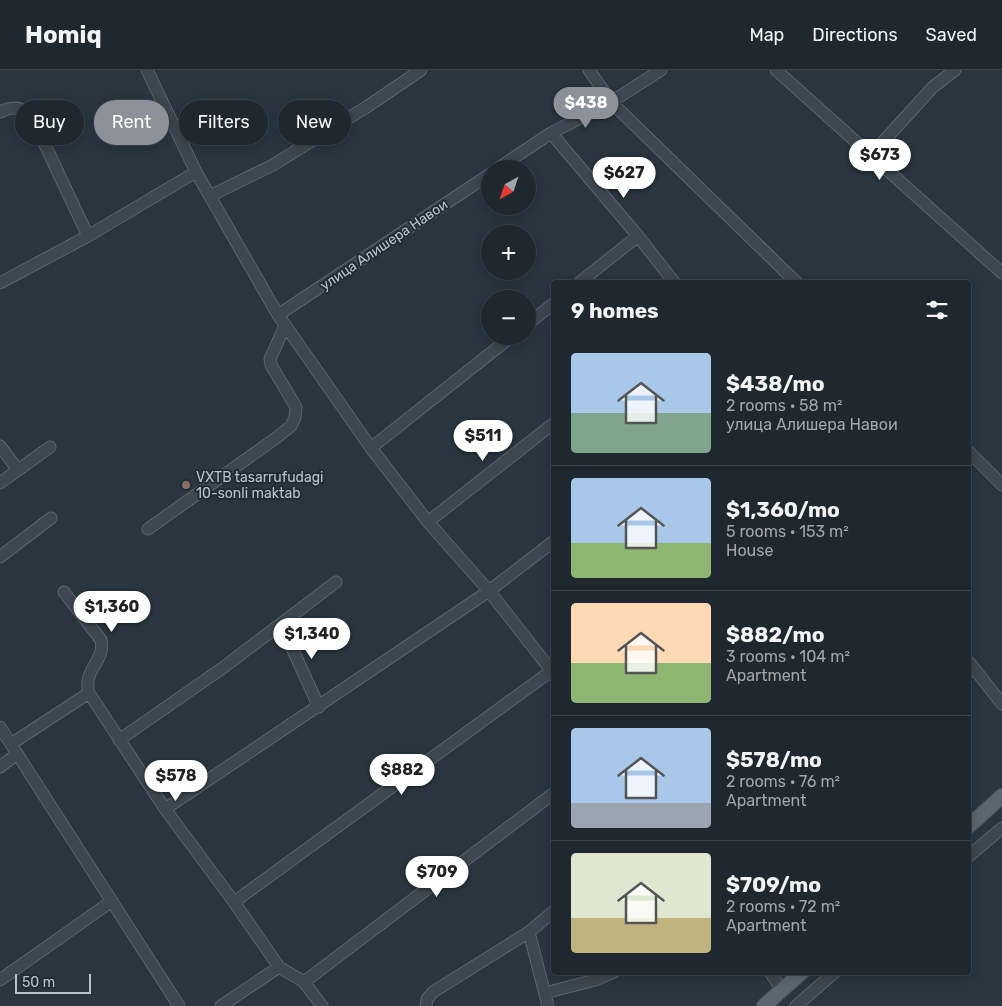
<!DOCTYPE html>
<meta charset="utf-8">
<style>
:root{--surface:#1f282f;--page:#2c343b;--text:#f1f3f6;--muted:#a1a6aa;--line:#3c444b;--accent:#8c9099}
body{margin:0;font-family:Rubik,sans-serif;background:var(--page);color:var(--text);height:100vh;display:flex;flex-direction:column;font-size:19px;white-space:nowrap}
*{box-sizing:border-box;margin:0}
p{font-size:16px;color:var(--muted)}
.icon{flex:none;width:28px;height:28px;fill:none;stroke:currentColor;stroke-width:2;stroke-linecap:round;stroke-linejoin:round}
.map{position:relative;flex:1;overflow:hidden}
.sheet{position:absolute;left:551px;top:210px;width:420px;height:695px;display:flex;flex-direction:column;background:var(--surface);border-radius:5px;box-shadow:0 2px 12px #0003,0 0 0 1px var(--line)}
.sheet>*{flex:none}
.guide{position:absolute;left:15px;top:30px;width:461px;height:45px;display:flex;gap:10px}
.needle{width:32px;rotate:220deg}
.controls{position:absolute;left:481px;top:90px;display:grid;gap:10px}
.controls a{display:grid;place-items:center;width:55px;height:55px;border-radius:50%;background:var(--surface);box-shadow:0 2px 12px #0003,0 0 0 1px var(--line);font-size:25px}
.scale{position:absolute;left:15px;bottom:12px;width:76px;box-sizing:border-box;padding-left:5px;border:2px solid #b9c2ca;border-top:0;font-size:14px;line-height:18px;white-space:nowrap;color:#b9c2ca;-webkit-text-stroke:4px #212c35;paint-order:stroke}
.price{position:absolute;translate:-50% -42px;padding:0 11px;border-radius:18px;background:#fff;color:#222;font-size:16px;line-height:32px;filter:drop-shadow(0 1px 2px #0008)}
.price::after{content:'';position:absolute;left:50%;top:30px;width:15px;height:11px;margin-left:-8px;background:inherit;clip-path:polygon(0 0,100% 0,50% 100%)}
.price.on{background:var(--accent);color:#fff}
ul{padding:0;list-style:none}
li{display:flex;align-items:center;gap:15px;height:125px;padding:0 20px}
li+li{border-top:1px solid var(--line)}
li span{display:grid;place-items:center;flex:none;width:140px;height:100px;border-radius:5px;color:#555}
li>.icon{margin-inline-start:auto}
span .icon{width:60px;height:60px;fill:#fffc;stroke-width:1}
li b{font-size:21px}
h2{display:flex;justify-content:space-between;align-items:center;height:60px;padding:0 20px;font-size:21px}
.chip{padding:0 18px;border-radius:22px;background:var(--surface);box-shadow:0 2px 12px #0003,0 0 0 1px var(--line);font-size:18px;line-height:45px}
.chip.on{background:var(--accent);color:#fff}
header{display:flex;align-items:center;gap:30px;box-sizing:border-box;height:70px;padding:0 25px;background:var(--surface);border-bottom:1px solid var(--line)}
header strong{font-size:24px}
nav{display:flex;gap:28px;margin-inline-start:auto;font-size:18px}
.map>svg:first-child{display:block}
.lines{fill:none;stroke-linecap:round;stroke-linejoin:round}
.minor-casing{stroke:#5a656d;stroke-width:13}
.major-casing{stroke:#49535c;stroke-width:16}
.minor{stroke:#3d474f;stroke-width:11}
.major{stroke:#5b666f;stroke-width:14}
.education-dot{fill:#8d6e63;stroke:#212c35;stroke-width:2}
.labels{text-anchor:middle;dominant-baseline:central;stroke-width:4;stroke-linejoin:round;paint-order:stroke}
.street-label{font-size:14px;fill:#b9c2ca;stroke:#212c35}
.poi-label{font-size:14px;fill:#b9c2ca;stroke:#212c35;text-anchor:start}
</style>
<header>
<strong>Homiq</strong>
<nav><a>Map</a><a>Directions</a><a>Saved</a></nav>
</header>
<div class="map">
<svg width="1002" height="936" viewBox="0 0 1002 936">
<rect width="100%" height="100%" fill="#29363f"/>
<g class="lines">
<g class="minor-casing">
<path id="minor" d="M 147,0 L 196,102 L 278,245 L 371,378 L 428,452 L 489,521 L 554,604
M 589,0 L 611,32 L 796,212
M 776,0 L 1002,203
M 0,42 C 11,36 20,37 30,43 L 88,166
M 551,63 L 638,166 L 674,212
M 871,85 L 933,17 L 955,0
M 497,99 L 551,63 L 611,32 L 661,0
M 210,126 L 273,95 L 368,36 L 421,0
M 580,212 L 638,166
M 0,213 L 88,166 L 196,102
M 278,245 L 490,104
M 528,254 L 554,233
M 0,376 L 18,400
M 371,378 L 512,266
M 969,382 L 1002,415
M 0,413 L 50,377
M 428,452 L 554,353
M 148,459 L 276,368 L 291,356 L 295,348 L 296,337 L 271,295 L 270,289 L 285,256
M 0,487 L 51,448
M 64,522 L 101,570 C 106,591 82,600 89,623
M 281,554 L 319,637
M 969,592 L 1002,634
M 0,657 L 179,936
M 119,670 L 224,597 L 336,512
M 11,674 L 89,623 L 165,739 L 234,832 L 279,897 L 304,912 L 322,936
M 0,697 L 17,684
M 165,739 L 489,521 L 554,471
M 969,786 L 1002,758
M 234,832 L 554,599
M 529,862 L 548,936
M 770,902 L 782,920
M 0,910 L 112,831
M 304,912 L 554,723
M 545,923 L 595,910 L 614,902
M 221,936 L 279,897
M 426,936 L 427,929 L 433,922 L 529,862 L 554,841
M 796,936 L 835,902"/>
</g>
<g class="major-casing">
<path id="major" d="M 969,756 L 1002,726
M 764,936 L 802,902"/>
</g>
<use href="#minor" class="minor"/>
<use href="#major" class="major"/>
</g>
<circle class="education-dot" cx="186" cy="415" r="5"/>
<g class="labels">
<g class="street-label">
<text transform="translate(384 175) rotate(-34)">улица Алишера Навои</text>
</g>
<g class="poi-label">
<text x="196" y="407">VXTB tasarrufudagi<tspan x="196" dy="16">10-sonli maktab</tspan></text>
</g>
</g>
</svg>
<div class="controls">
<a><svg class="needle" viewBox="-14 -14 28 28"><path d="M0-13l5 13h-10z" fill="#e53935"/><path d="M0 13l5-13h-10z" fill="#a1a6aa"/></svg></a>
<a>+</a>
<a>−</a>
</div>
<div class="scale">50 m</div>
<b class="price on" style="left:586px;top:59px">$438</b>
<b class="price" style="left:880px;top:111px">$673</b>
<b class="price" style="left:624px;top:129px">$627</b>
<b class="price" style="left:483px;top:392px">$511</b>
<b class="price" style="left:112px;top:563px">$1,360</b>
<b class="price" style="left:312px;top:590px">$1,340</b>
<b class="price" style="left:402px;top:726px">$882</b>
<b class="price" style="left:176px;top:732px">$578</b>
<b class="price" style="left:437px;top:828px">$709</b>
<div class="guide">
<a class="chip">Buy</a>
<a class="chip on">Rent</a>
<a class="chip">Filters</a>
<a class="chip">New</a>
</div>
<section class="sheet">
<h2>9 homes<svg class="icon" aria-label="filters" viewBox="0 0 24 24"><path d="M4 7h16M4 17h16"/><circle cx="9" cy="7" r="2"/><circle cx="15" cy="17" r="2"/></svg></h2>
<ul>
<li><span style="background:linear-gradient(#a9c7e8 60%,#7fa58c 0)"><svg class="icon" aria-label="home" viewBox="0 0 24 24"><path d="M3 11l9-7 9 7M6 9v11h12V9"/></svg></span><div><b>$438/mo</b><p>2 rooms · 58 m²</p><p>улица Алишера Навои</p></div></li>
<li><span style="background:linear-gradient(#a9c7e8 65%,#8fb573 0)"><svg class="icon" aria-label="home" viewBox="0 0 24 24"><path d="M3 11l9-7 9 7M6 9v11h12V9"/></svg></span><div><b>$1,360/mo</b><p>5 rooms · 153 m²</p><p>House</p></div></li>
<li><span style="background:linear-gradient(#ffd9b3 60%,#8fb573 0)"><svg class="icon" aria-label="home" viewBox="0 0 24 24"><path d="M3 11l9-7 9 7M6 9v11h12V9"/></svg></span><div><b>$882/mo</b><p>3 rooms · 104 m²</p><p>Apartment</p></div></li>
<li><span style="background:linear-gradient(#a9c7e8 75%,#9aa5b1 0)"><svg class="icon" aria-label="home" viewBox="0 0 24 24"><path d="M3 11l9-7 9 7M6 9v11h12V9"/></svg></span><div><b>$578/mo</b><p>2 rooms · 76 m²</p><p>Apartment</p></div></li>
<li><span style="background:linear-gradient(#dfe7d0 65%,#c2b280 0)"><svg class="icon" aria-label="home" viewBox="0 0 24 24"><path d="M3 11l9-7 9 7M6 9v11h12V9"/></svg></span><div><b>$709/mo</b><p>2 rooms · 72 m²</p><p>Apartment</p></div></li>
</ul>
</section>
</div>
